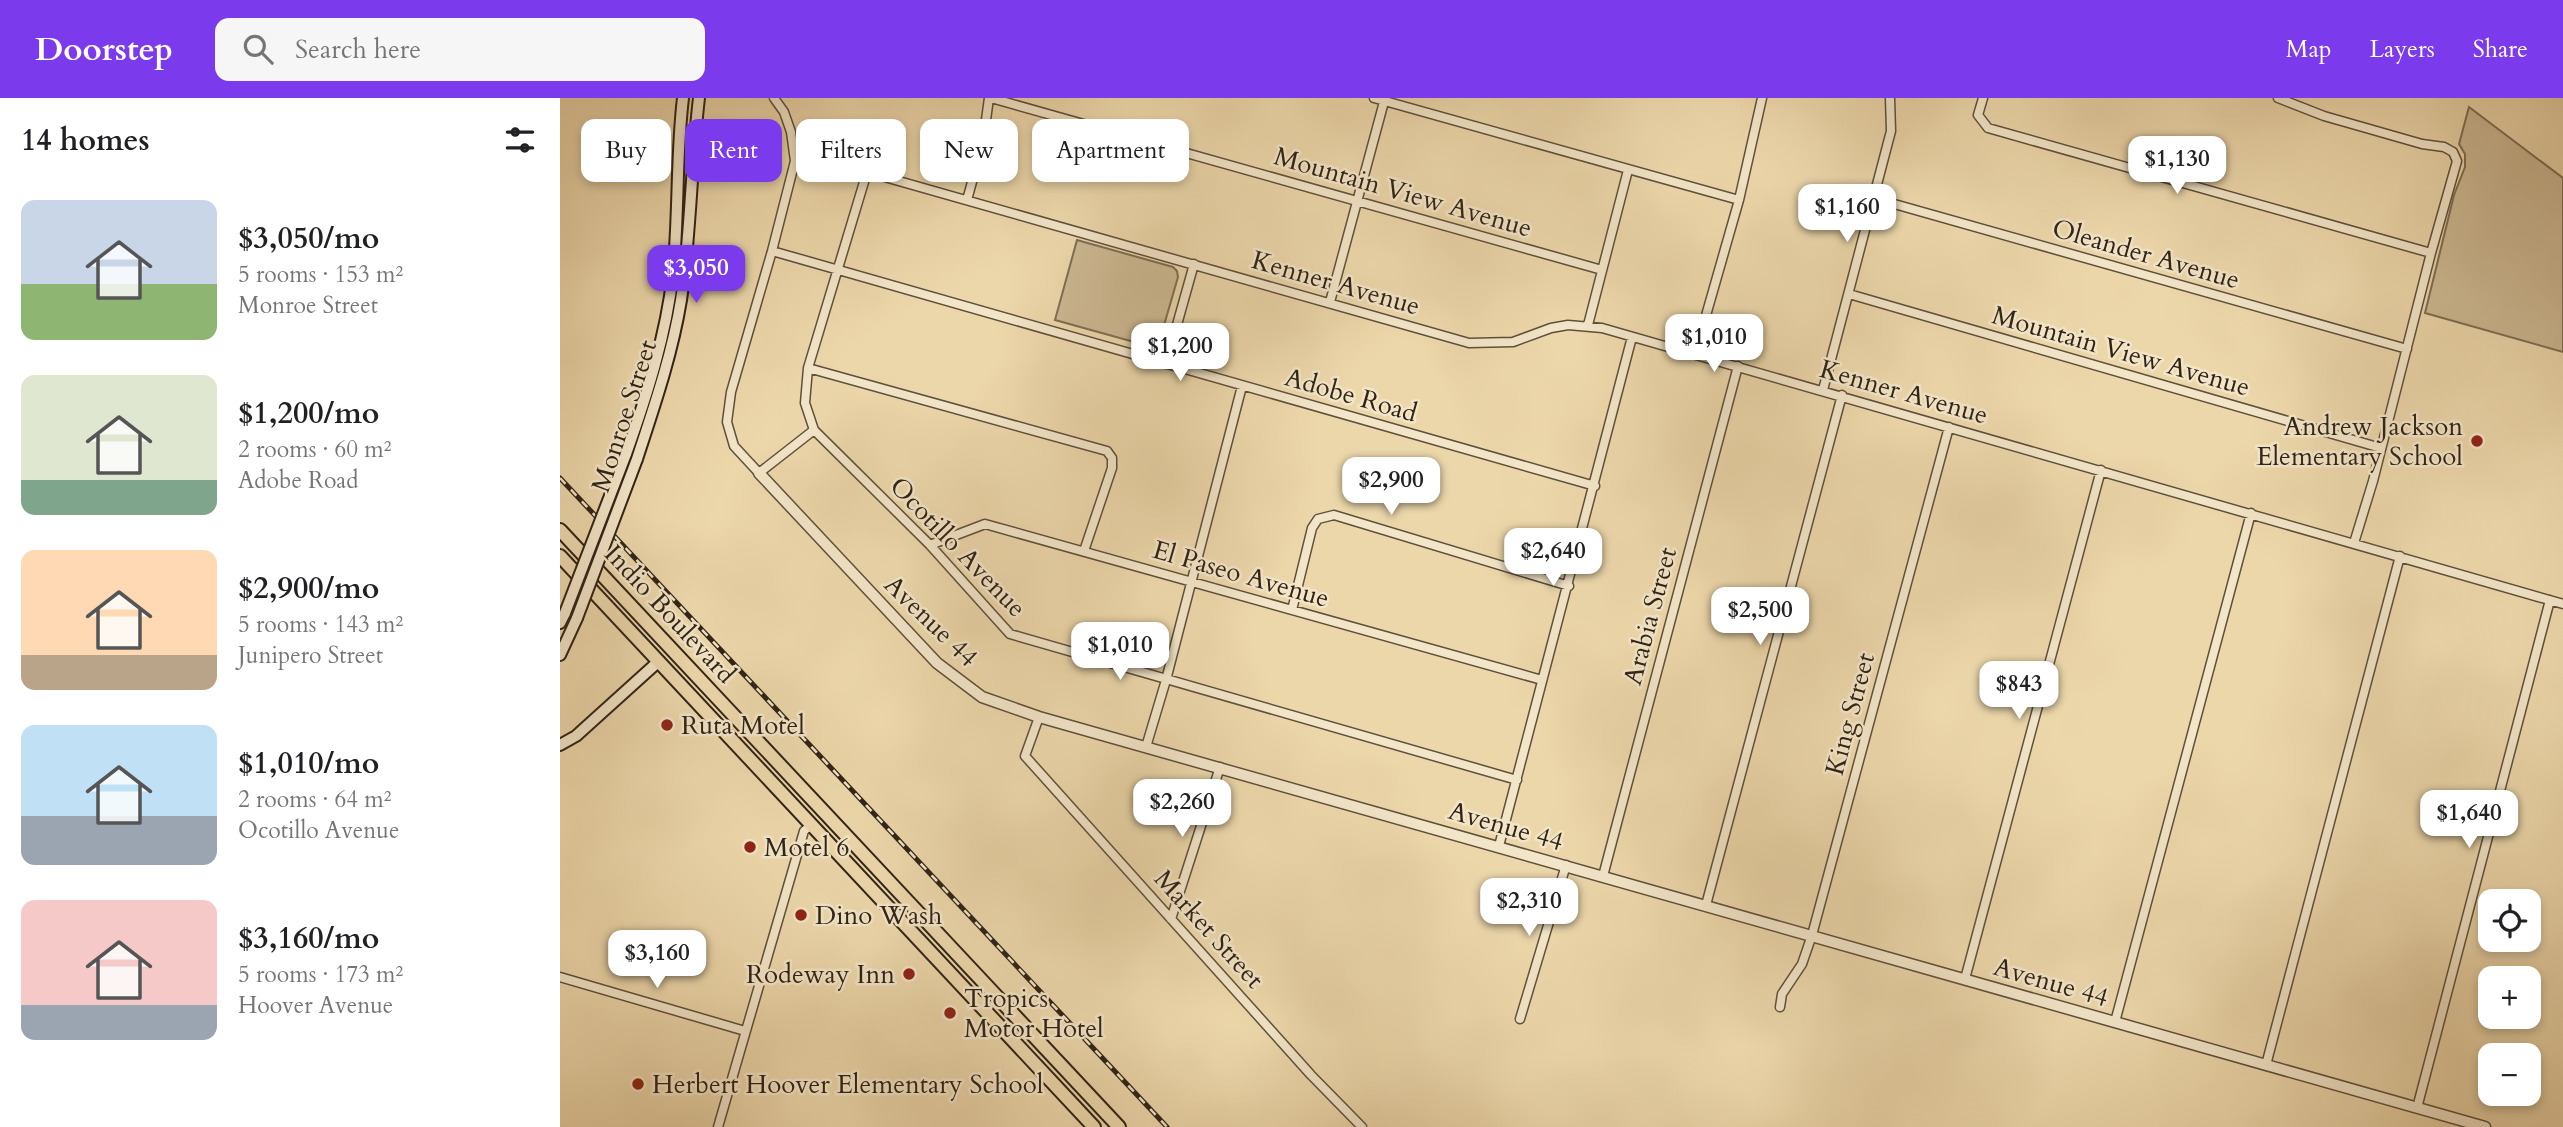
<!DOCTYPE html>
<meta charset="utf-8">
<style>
:root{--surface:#fff;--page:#f6f6f6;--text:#202124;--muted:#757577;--accent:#7c3aed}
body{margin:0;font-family:Cardo,serif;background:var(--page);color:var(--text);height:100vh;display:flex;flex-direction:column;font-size:26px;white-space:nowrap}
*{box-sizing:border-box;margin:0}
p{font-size:23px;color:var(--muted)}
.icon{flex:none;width:38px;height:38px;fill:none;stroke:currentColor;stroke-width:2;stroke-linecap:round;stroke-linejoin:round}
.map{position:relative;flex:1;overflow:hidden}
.details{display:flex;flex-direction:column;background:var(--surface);width:560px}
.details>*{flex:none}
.banner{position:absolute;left:21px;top:21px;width:665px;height:63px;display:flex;gap:14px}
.tools{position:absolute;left:1918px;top:791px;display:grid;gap:14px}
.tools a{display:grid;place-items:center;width:63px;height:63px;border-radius:14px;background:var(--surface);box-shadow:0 4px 10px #0003;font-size:35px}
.price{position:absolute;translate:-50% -60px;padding:0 16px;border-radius:14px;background:#fff;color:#222;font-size:23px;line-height:46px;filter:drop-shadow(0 2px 4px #0008)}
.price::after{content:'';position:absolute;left:50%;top:42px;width:21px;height:16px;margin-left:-10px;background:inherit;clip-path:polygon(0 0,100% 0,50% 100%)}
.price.on{background:var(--accent);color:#fff}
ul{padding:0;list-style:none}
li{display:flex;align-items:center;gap:21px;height:175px;padding:0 21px}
li span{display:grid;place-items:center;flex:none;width:196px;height:140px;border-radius:14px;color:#555}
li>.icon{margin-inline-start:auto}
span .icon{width:84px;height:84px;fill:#fffc;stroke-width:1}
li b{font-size:30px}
h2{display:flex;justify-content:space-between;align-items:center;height:84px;padding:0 21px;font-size:30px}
.pill{padding:0 24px;border-radius:14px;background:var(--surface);box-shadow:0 4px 10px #0003;font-size:24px;line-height:63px}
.pill.on{background:var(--accent);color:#fff}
header{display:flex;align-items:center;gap:42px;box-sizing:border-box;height:98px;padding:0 35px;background:var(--accent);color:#fff}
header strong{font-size:33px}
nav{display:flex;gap:38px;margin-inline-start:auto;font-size:24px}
.search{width:490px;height:63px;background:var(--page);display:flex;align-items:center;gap:18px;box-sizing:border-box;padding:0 24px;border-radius:14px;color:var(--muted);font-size:26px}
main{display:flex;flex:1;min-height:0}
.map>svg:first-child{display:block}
.green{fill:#ccb892;stroke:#7e6e54;stroke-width:2}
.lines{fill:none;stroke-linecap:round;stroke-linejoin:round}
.minor-casing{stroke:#5f503b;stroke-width:11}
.tertiary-casing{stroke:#5f503b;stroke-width:13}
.secondary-casing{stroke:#302316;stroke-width:14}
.primary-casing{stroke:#302316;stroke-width:16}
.minor{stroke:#f3e5c8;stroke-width:8}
.tertiary{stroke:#f3e5c8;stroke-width:10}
.secondary{stroke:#f3e5c8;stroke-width:10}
.primary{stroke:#ecd7ab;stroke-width:12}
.rail-casing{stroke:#302316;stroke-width:5}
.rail{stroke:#f3e5c8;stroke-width:2.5;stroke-dasharray:8;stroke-linecap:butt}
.secondary-bridge-casing{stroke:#302316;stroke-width:14;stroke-linecap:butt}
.secondary-bridge{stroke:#f3e5c8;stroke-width:10}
.poi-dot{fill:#8f2418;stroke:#f3e5c8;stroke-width:2.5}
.labels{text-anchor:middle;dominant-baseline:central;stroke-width:5;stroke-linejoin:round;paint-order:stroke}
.street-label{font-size:26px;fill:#302316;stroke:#f3e5c8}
.poi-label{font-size:26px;fill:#302316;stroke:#f3e5c8;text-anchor:start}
</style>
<header>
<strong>Doorstep</strong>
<div class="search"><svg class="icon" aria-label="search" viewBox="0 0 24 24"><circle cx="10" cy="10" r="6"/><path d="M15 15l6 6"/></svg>Search here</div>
<nav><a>Map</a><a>Layers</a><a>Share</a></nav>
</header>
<main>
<section class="details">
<h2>14 homes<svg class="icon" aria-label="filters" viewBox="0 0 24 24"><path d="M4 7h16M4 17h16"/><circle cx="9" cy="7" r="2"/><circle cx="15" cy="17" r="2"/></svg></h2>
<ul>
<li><span style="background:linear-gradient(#c9d6e8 60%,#8fb573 0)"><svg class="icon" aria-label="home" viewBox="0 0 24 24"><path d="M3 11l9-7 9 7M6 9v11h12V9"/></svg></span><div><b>$3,050/mo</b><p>5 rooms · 153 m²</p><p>Monroe Street</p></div></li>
<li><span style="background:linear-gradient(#dfe7d0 75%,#7fa58c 0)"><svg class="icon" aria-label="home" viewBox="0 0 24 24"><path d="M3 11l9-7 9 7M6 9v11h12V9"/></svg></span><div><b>$1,200/mo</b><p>2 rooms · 60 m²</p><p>Adobe Road</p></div></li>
<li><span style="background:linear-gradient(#ffd9b3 75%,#b9a48a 0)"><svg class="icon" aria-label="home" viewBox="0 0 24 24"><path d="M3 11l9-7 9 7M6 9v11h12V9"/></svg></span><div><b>$2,900/mo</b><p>5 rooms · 143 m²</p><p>Junipero Street</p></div></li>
<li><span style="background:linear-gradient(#bfe0f5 65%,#9aa5b1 0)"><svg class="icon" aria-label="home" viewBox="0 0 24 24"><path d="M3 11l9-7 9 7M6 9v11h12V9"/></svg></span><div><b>$1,010/mo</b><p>2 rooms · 64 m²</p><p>Ocotillo Avenue</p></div></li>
<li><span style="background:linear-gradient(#f6c9c9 75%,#9aa5b1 0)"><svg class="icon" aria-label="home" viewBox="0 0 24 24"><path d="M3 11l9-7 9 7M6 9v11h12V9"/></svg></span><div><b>$3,160/mo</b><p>5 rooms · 173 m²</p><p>Hoover Avenue</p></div></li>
</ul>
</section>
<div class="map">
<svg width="2003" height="1029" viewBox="0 0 2003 1029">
<rect width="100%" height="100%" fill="#ecd7ab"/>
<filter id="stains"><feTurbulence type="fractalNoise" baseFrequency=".00286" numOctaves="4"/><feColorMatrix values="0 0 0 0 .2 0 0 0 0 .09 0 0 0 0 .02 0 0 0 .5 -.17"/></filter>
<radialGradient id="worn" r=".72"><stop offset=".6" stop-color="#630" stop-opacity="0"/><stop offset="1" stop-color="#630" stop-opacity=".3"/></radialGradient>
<path class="green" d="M 1909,9 L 2003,80 L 2003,254 L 1865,215 L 1894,97 L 1905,69 L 1905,56 L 1899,46 Z
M 517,142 L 613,169 L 617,173 L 618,179 L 598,248 L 592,249 L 495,222 Z"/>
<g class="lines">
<g class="minor-casing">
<path id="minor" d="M 214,0 L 224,14 L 231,34 L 235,63 L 212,153 L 171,294 L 167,324 L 174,348 L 199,375 L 254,332
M 431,0 L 1042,172
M 814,0 L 1179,102
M 1423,0 L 1418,17 L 1428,30 L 1871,155
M 1718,0 L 1764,18 L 1862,46 L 1884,49 L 1893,54 L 1897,63 L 1871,155 L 1813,383 L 1794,445
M 1313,100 L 1847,251
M 407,102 L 423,44 L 429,0
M 212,153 L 1035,388
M 1289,196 L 1821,350
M 770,204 L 825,0
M 1028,227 L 1068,72
M 1135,256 L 1179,102 L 1202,0
M 606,266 L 634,166
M 248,270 L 547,353 L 552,360 L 552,370 L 524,453
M 1263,292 L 1331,33 L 1330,0
M 370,447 L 425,426 L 982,582
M 732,512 L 752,430 L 758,421 L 774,417 L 1009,488
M 479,619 L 465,658 L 751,977 L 802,1029
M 586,649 L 606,582 L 682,288
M 957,682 L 450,536 L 370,447 L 254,332 L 245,305 L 248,270 L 307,74 L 909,245 L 953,244 L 991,230 L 1008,227 L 1042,230 L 2003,506
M 939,748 L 1072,239
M 1043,778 L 1178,268
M 1146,807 L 1282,297
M 611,821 L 660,669
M 0,879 L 185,933
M 1405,881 L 1541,372
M 1220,909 L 1222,896 L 1242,866 L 1252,837 L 1389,329
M 960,921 L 1006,767
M 1555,924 L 1691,415
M 1706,967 L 1840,458
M 1857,1010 L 1990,502
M 158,1029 L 244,733 L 251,727"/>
</g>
<g class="tertiary-casing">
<path id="tertiary" d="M 199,375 L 377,565 L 422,599 L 479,619 L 1925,1029"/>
</g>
<g class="secondary-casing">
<path id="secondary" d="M 66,356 C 87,297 106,238 113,176 C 119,117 116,58 123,0
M 77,361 C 94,309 112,257 121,202 C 131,135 131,67 139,0
M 0,525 L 5,515
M 0,557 L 17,520
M 0,647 L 16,638 L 99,563"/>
</g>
<g class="primary-casing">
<path id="primary" d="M 0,432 L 559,1029
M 0,458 L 534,1029"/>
</g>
<use href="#minor" class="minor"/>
<use href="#tertiary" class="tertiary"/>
<use href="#secondary" class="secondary"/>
<use href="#primary" class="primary"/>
<g class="rail-casing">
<path id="rail" d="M 0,380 L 607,1029"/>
</g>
<use href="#rail" class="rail"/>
<g class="secondary-bridge-casing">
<path id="secondary-bridge" d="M 5,515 L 66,356
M 17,520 L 77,361"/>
</g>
<use href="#secondary-bridge" class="secondary-bridge"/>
</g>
<g class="poi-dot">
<circle cx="1917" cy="343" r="7"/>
<circle cx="107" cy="627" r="7"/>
<circle cx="190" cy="749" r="7"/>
<circle cx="241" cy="817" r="7"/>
<circle cx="349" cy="876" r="7"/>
<circle cx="390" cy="915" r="7"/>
<circle cx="78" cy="986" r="7"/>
</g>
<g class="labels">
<g class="street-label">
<text transform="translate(843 94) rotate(16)">Mountain View Avenue</text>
<text transform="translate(1586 156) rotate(16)">Oleander Avenue</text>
<text transform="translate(776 185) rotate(16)">Kenner Avenue</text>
<text transform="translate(1561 253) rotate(16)">Mountain View Avenue</text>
<text transform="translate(1344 294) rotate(16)">Kenner Avenue</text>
<text transform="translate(791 297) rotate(16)">Adobe Road</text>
<text transform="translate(64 318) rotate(-72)">Monroe Street</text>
<text transform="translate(398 449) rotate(46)">Ocotillo Avenue</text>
<text transform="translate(681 476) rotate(16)">El Paseo Avenue</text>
<text transform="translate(110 516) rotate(47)">Indio Boulevard</text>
<text transform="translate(1090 518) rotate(-75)">Arabia Street</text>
<text transform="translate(371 523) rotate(44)">Avenue 44</text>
<text transform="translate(1290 616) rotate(-75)">King Street</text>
<text transform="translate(946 728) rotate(16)">Avenue 44</text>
<text transform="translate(649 831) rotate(48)">Market Street</text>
<text transform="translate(1491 884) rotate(16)">Avenue 44</text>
</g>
<g class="poi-label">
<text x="1903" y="328" text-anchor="end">Andrew Jackson<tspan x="1903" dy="30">Elementary School</tspan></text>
<text x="121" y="627">Ruta Motel</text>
<text x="204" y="749">Motel 6</text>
<text x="255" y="817">Dino Wash</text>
<text x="335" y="876" text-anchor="end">Rodeway Inn</text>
<text x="404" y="900">Tropics<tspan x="404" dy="30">Motor Hotel</tspan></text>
<text x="92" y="986">Herbert Hoover Elementary School</text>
</g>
</g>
<rect width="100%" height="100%" filter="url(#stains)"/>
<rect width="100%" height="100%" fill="url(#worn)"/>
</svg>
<div class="tools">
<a><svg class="icon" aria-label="locate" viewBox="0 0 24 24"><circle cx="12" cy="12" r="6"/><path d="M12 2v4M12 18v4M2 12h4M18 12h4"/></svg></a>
<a>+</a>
<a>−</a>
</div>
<b class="price" style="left:1617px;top:98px">$1,130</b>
<b class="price" style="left:1287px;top:146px">$1,160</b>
<b class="price on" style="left:136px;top:207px">$3,050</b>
<b class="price" style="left:1154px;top:276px">$1,010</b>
<b class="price" style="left:620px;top:285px">$1,200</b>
<b class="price" style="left:831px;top:419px">$2,900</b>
<b class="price" style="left:993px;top:490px">$2,640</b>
<b class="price" style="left:1200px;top:549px">$2,500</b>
<b class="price" style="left:560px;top:584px">$1,010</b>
<b class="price" style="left:1459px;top:623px">$843</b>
<b class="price" style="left:622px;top:741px">$2,260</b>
<b class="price" style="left:1909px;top:752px">$1,640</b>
<b class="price" style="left:969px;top:840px">$2,310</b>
<b class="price" style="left:97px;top:892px">$3,160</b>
<div class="banner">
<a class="pill">Buy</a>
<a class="pill on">Rent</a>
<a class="pill">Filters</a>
<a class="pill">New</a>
<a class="pill">Apartment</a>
</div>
</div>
</main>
